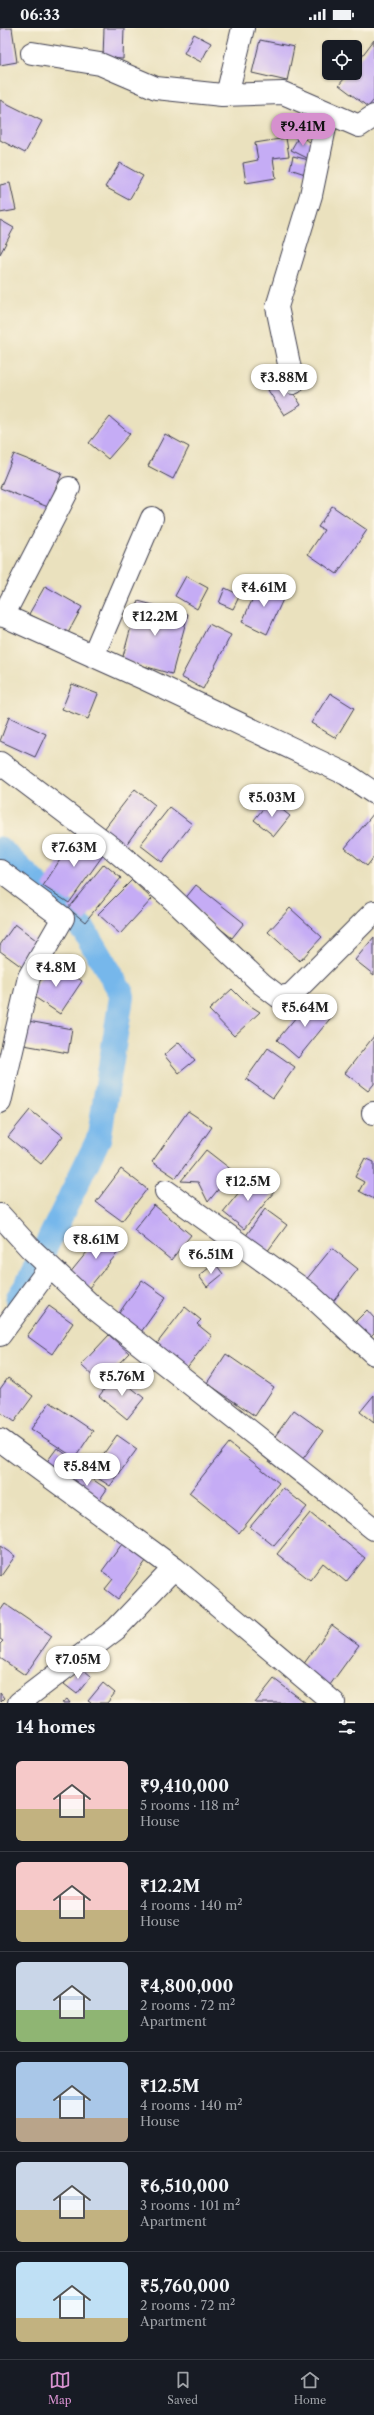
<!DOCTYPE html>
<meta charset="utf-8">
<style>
:root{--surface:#171b24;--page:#242831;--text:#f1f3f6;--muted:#9ea1a6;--line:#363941;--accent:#d690ce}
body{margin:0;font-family:"Libre Caslon Text",serif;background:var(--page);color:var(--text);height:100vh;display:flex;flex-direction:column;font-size:15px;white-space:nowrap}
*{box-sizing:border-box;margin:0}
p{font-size:13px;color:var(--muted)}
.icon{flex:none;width:22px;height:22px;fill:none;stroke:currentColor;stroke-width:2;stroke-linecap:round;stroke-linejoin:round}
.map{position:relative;height:1675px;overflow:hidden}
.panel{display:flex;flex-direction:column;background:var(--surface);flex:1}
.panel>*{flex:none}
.tools{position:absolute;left:322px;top:12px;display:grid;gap:8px}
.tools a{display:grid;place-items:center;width:40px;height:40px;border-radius:6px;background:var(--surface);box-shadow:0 1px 3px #0004;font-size:20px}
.price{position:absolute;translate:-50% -34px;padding:0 9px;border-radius:14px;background:#fff;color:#222;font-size:13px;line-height:26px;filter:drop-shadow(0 1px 2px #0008)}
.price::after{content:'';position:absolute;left:50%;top:24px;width:12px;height:9px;margin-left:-6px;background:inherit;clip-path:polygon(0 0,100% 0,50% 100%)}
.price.selected{background:var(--accent);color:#111}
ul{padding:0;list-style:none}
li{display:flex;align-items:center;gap:12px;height:100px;padding:0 16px}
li+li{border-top:1px solid var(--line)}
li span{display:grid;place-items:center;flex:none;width:112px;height:80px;border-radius:6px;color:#555}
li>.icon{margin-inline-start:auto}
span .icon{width:48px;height:48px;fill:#fffc;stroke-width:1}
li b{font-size:17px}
h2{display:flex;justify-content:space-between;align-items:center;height:48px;padding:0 16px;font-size:17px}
.status{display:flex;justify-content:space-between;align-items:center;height:28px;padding:0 20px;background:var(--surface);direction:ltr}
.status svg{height:11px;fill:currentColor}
.menu{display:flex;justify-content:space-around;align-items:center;height:56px;border-top:1px solid var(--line);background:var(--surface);font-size:11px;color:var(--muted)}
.menu a{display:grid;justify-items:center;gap:2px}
.menu .selected{color:var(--accent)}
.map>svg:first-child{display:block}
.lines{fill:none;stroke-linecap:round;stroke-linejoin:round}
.canal{stroke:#76b7eb;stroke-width:25}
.building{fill:#c5acf5}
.street-casing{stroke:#403f4f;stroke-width:24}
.street{stroke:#fff;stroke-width:22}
</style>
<div class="status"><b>06:33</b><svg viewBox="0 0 49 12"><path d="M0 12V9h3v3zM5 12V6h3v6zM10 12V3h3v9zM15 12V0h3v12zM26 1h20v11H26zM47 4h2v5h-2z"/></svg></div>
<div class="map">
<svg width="374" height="1675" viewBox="0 0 374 1675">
<rect width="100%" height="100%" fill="#fcf5e5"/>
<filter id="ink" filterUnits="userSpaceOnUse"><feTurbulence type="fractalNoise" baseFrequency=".025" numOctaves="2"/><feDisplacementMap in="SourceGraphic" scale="8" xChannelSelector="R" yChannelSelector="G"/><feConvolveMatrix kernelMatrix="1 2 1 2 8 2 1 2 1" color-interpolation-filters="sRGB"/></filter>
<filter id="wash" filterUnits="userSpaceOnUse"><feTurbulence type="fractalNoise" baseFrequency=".012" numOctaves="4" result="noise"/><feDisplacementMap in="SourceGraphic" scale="16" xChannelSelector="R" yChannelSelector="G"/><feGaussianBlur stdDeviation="0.9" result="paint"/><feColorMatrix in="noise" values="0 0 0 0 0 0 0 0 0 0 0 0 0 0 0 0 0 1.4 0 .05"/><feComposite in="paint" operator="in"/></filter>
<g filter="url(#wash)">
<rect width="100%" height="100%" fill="#eae1be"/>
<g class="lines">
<path class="canal" d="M 0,821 L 84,902 L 122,966 L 99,1110 L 27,1257 L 18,1270"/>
</g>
<g id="blocks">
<path class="building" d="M 0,0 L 12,0 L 17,34 L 0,37 Z
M 104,0 L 124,0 L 123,31 L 103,30 Z
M 194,6 L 211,15 L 201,34 L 184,25 Z
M 260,12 L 294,19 L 287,53 L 252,45 Z
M 374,12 L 374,72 L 368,79 L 339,57 L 349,45 L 355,45 L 355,37 Z
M 0,72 L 42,93 L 25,125 L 0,112 Z
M 299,108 L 314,116 L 307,130 L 291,122 Z
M 286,110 L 289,128 L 273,130 L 276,150 L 246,155 L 243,135 L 258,132 L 255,115 Z
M 293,128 L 309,132 L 305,146 L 290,141 Z
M 120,135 L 143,148 L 129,172 L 105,159 Z
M 10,155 L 16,182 L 0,185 L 0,157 Z
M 0,192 L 14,200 L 0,226 Z
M 285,352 L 301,377 L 284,387 L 268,362 Z
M 110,389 L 130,406 L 108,431 L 89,415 Z
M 165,406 L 189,419 L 173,451 L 148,438 Z
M 14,426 L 62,445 L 48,479 L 0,460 Z
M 332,478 L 367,502 L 337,546 L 308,526 L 324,502 L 318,499 Z
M 186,548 L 208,560 L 197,581 L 175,568 Z
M 260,555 L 285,567 L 267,606 L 242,594 Z
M 45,558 L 82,579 L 67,607 L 29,586 Z
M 225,560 L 240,567 L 233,581 L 219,575 Z
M 138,573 L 188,586 L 172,646 L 122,632 Z
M 209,596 L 231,607 L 203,661 L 181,649 Z
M 72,656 L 98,666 L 88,691 L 62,681 Z
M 330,665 L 354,680 L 336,710 L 311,695 Z
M 9,689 L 46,706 L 35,729 L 0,713 Z
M 135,761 L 155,777 L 123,821 L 101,805 Z
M 270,772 L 290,788 L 274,808 L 254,792 Z
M 170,779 L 192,796 L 162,834 L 140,817 Z
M 374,785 L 374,829 L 367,838 L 345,820 Z
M 78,804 L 106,823 L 69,875 L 43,858 Z
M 104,836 L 121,850 L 85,894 L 68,880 Z
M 132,852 L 152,871 L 120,906 L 98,886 Z
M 196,857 L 244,895 L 232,910 L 184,872 Z
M 290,880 L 322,909 L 300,933 L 268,904 Z
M 15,896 L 40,915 L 22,939 L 0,923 L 0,917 Z
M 374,909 L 374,947 L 355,932 Z
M 53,933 L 82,953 L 60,986 L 30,966 Z
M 232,961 L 246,975 L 260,984 L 234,1008 L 209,982 Z
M 312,970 L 333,987 L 298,1030 L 277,1012 Z
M 28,993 L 72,1001 L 68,1025 L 24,1017 Z
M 374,1008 L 374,1056 L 368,1063 L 345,1045 Z
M 179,1014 L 195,1032 L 179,1045 L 164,1027 Z
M 268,1020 L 295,1039 L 273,1070 L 246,1051 Z
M 30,1082 L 63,1108 L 41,1136 L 8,1109 Z
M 188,1083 L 212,1099 L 176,1150 L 152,1134 Z
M 206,1122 L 233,1143 L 208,1174 L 198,1154 L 181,1153 Z
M 365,1130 L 374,1134 L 374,1171 L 359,1163 L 364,1154 L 355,1149 Z
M 121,1141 L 147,1161 L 122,1193 L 96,1174 Z
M 253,1147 L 274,1164 L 244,1201 L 223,1184 Z
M 154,1177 L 191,1207 L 171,1232 L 134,1202 Z
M 265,1181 L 287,1197 L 267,1224 L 245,1209 Z
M 105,1202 L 124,1217 L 88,1261 L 69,1246 Z
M 332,1220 L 358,1241 L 332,1275 L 305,1253 Z
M 215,1235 L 223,1246 L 207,1259 L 199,1248 Z
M 142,1252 L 166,1269 L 141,1304 L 117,1288 Z
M 49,1278 L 73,1295 L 52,1326 L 27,1308 Z
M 185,1279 L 201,1292 L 197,1296 L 212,1308 L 185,1342 L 155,1318 Z
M 367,1282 L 374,1290 L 374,1305 L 367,1312 L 352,1297 Z
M 109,1307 L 129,1325 L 100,1355 L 81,1337 Z
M 226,1326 L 274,1359 L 255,1388 L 207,1355 Z
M 116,1347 L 144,1370 L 127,1391 L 99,1368 Z
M 8,1350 L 33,1368 L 14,1394 L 0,1384 L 0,1361 Z
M 374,1367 L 374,1395 L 360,1384 Z
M 50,1374 L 93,1403 L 75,1430 L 31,1401 Z
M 294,1382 L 323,1403 L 302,1432 L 273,1411 Z
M 117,1407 L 137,1421 L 110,1458 L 90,1445 Z
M 229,1415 L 279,1455 L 239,1505 L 189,1465 Z
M 57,1420 L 73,1431 L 59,1451 L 43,1439 Z
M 77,1441 L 107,1461 L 96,1477 L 66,1456 Z
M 283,1460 L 307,1479 L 274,1518 L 250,1499 Z
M 310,1485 L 365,1530 L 346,1554 L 323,1535 L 310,1552 L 277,1526 Z
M 125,1512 L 149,1529 L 118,1571 L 105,1561 L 113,1551 L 102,1543 Z
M 0,1518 L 15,1528 L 1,1548 L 0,1547 Z
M 5,1576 L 52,1608 L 25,1647 L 0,1630 L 0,1616 L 3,1613 L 0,1611 L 0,1583 Z
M 332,1597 L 359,1617 L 327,1661 L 300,1641 Z
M 79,1638 L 91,1648 L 77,1666 L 64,1656 Z
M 274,1651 L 306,1675 L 255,1675 Z
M 103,1655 L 115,1665 L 107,1675 L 91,1675 L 88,1673 Z
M 0,1665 L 4,1670 L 0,1674 Z
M 67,1671 L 70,1675 L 62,1675 Z"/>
</g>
</g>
<g filter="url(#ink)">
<use href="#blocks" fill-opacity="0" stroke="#403f4f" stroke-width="1"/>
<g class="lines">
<g class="street-casing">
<path id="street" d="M 32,25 L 100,36 L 156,60 L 222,67 L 283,65 L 359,98 L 374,88
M 227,67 L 243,0
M 293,355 L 277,279 L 311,167 L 328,85
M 0,586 L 145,651 L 346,746 L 374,765
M 3,588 L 69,460
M 93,628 L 152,490
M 0,735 L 111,819 L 167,866 L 262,956 L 279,969 L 291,967 L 374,884
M 0,843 L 63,890 L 29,949 L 0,1074
M 373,1085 L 374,1085
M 166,1163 L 308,1265 L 374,1326
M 0,1187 L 30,1220 L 94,1280 L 374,1501
M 0,1307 L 50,1239
M 0,1412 L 174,1540
M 19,1675 L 116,1601 L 174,1540 L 334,1675"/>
</g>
<use href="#street" class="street"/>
</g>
</g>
</svg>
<div class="tools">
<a><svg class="icon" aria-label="locate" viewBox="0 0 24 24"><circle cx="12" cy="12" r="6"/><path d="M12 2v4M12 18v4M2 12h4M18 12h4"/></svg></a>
</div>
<b class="price selected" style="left:303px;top:119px">₹9.41M</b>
<b class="price" style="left:284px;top:370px">₹3.88M</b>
<b class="price" style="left:264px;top:580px">₹4.61M</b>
<b class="price" style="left:155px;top:609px">₹12.2M</b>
<b class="price" style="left:272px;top:790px">₹5.03M</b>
<b class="price" style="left:74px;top:840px">₹7.63M</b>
<b class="price" style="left:56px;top:960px">₹4.8M</b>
<b class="price" style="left:305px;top:1000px">₹5.64M</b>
<b class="price" style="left:248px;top:1174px">₹12.5M</b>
<b class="price" style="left:96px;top:1232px">₹8.61M</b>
<b class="price" style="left:211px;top:1247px">₹6.51M</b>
<b class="price" style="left:122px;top:1369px">₹5.76M</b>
<b class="price" style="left:87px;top:1459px">₹5.84M</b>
<b class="price" style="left:78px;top:1652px">₹7.05M</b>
</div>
<section class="panel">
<h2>14 homes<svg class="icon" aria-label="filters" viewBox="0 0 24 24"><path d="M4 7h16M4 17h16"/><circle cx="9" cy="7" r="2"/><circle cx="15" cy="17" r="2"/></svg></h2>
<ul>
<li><span style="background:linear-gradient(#f6c9c9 60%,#c2b280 0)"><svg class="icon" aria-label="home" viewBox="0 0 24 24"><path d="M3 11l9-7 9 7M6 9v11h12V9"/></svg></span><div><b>₹9,410,000</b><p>5 rooms · 118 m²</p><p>House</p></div></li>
<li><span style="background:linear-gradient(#f6c9c9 60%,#c2b280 0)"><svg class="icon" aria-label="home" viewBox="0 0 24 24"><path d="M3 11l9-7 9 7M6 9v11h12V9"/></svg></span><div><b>₹12.2M</b><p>4 rooms · 140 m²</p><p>House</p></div></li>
<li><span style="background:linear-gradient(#c9d6e8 60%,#8fb573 0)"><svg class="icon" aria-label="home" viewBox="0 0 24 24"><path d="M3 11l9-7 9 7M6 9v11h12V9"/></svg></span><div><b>₹4,800,000</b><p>2 rooms · 72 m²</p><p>Apartment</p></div></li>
<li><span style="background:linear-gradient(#a9c7e8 70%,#b9a48a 0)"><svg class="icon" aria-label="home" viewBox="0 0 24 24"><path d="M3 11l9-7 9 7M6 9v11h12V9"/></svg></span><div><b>₹12.5M</b><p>4 rooms · 140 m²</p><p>House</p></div></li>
<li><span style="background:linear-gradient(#c9d6e8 60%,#c2b280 0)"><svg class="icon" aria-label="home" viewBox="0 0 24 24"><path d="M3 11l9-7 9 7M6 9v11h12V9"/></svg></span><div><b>₹6,510,000</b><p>3 rooms · 101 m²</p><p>Apartment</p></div></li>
<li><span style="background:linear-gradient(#bfe0f5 70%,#c2b280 0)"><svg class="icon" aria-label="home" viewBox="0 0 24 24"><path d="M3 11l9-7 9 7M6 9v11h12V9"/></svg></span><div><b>₹5,760,000</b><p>2 rooms · 72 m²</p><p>Apartment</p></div></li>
</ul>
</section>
<nav class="menu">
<a class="selected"><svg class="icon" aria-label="map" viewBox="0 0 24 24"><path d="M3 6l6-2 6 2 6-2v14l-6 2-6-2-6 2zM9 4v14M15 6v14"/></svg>Map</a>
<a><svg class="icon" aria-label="saved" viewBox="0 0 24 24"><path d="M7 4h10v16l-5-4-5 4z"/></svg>Saved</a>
<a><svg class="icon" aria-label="home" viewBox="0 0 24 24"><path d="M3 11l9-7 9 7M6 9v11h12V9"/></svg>Home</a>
</nav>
